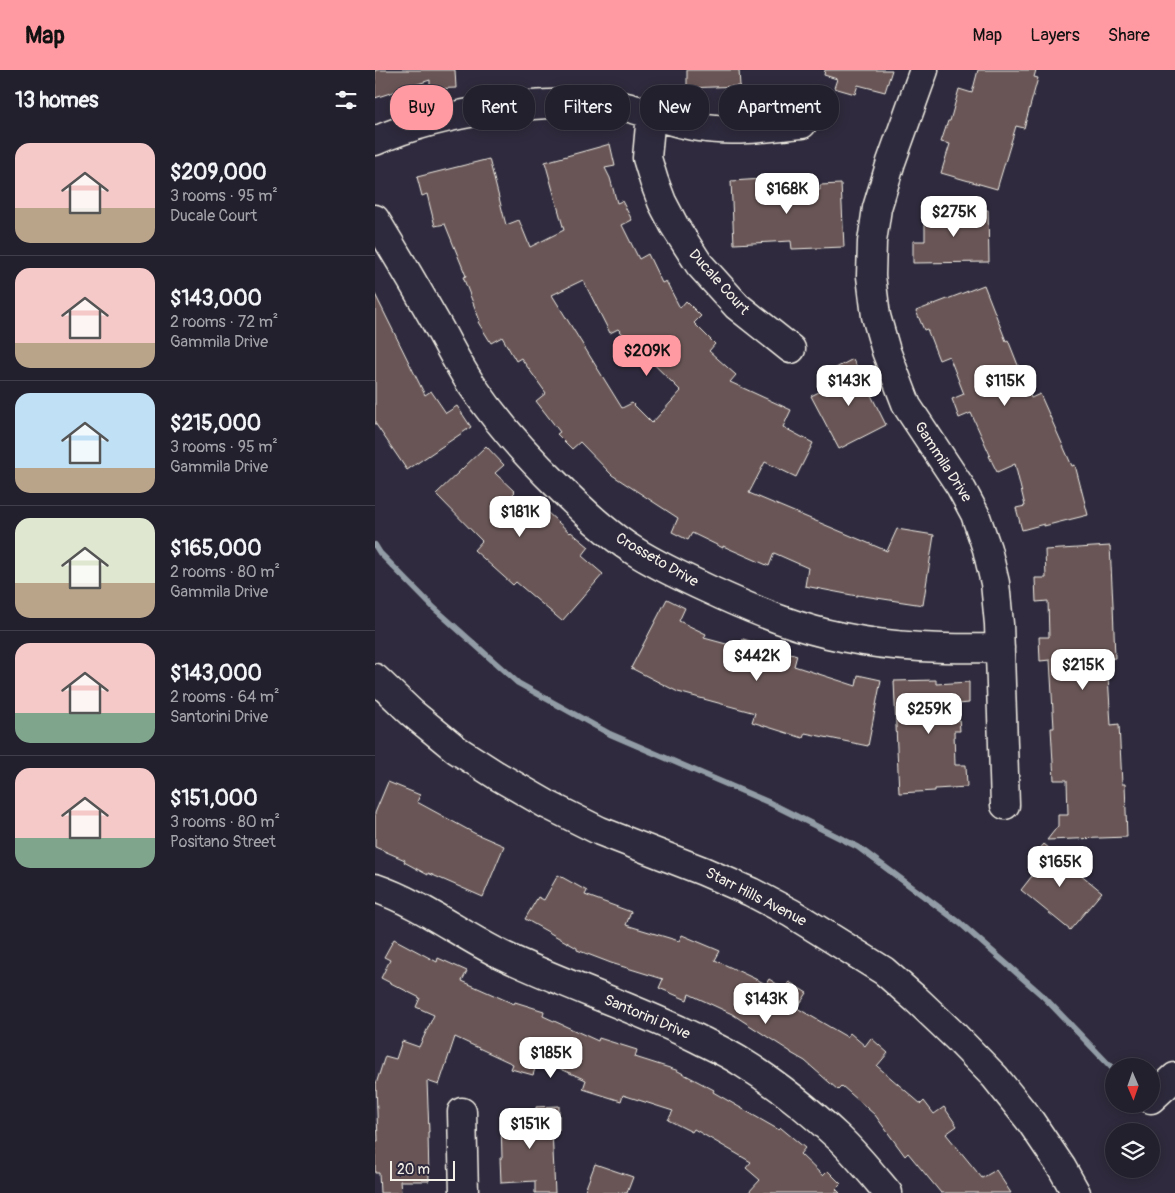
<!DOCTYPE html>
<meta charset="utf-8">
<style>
:root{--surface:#23202e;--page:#2f2d3a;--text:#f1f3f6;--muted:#a3a3aa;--line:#403e4a;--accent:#ff9aa2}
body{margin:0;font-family:Pangolin,sans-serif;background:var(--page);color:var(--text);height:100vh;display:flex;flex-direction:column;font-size:19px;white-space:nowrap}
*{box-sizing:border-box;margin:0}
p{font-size:16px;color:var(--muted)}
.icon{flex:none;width:28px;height:28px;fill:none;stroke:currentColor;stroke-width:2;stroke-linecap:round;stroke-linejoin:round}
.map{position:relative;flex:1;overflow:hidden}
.drawer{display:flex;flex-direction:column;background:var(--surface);width:375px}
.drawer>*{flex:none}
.banner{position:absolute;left:15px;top:15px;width:475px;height:45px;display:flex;gap:10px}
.needle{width:32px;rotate:178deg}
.controls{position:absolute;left:730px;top:988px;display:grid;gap:10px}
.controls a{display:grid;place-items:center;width:55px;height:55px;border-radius:50%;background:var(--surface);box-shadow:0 2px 12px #0003,0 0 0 1px var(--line);font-size:25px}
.scale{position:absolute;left:15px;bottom:12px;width:65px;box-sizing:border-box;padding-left:5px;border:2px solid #f4f1e8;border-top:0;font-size:14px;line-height:18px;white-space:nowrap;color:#f4f1e8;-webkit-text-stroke:4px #2f2a3d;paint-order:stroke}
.price{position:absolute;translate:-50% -42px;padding:0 11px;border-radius:10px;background:#fff;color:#222;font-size:16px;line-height:32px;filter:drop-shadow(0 1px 2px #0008)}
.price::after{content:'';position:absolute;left:50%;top:30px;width:15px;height:11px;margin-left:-8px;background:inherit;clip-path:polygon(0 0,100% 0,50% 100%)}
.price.active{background:var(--accent);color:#111}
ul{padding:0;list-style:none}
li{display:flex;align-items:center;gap:15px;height:125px;padding:0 15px}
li+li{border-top:1px solid var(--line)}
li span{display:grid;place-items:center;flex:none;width:140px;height:100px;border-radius:15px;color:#555}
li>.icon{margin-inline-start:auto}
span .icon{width:60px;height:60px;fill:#fffc;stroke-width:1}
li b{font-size:21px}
h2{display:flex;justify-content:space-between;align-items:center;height:60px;padding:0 15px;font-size:21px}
.pill{padding:0 18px;border-radius:20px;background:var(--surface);box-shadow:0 2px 12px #0003,0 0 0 1px var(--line);font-size:18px;line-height:45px}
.pill.active{background:var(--accent);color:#111}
header{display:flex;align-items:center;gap:30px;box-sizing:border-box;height:70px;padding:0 25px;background:var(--accent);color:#111}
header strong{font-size:24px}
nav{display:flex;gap:28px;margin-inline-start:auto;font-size:18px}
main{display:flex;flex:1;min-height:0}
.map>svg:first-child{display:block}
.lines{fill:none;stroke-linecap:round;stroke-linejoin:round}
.stream{stroke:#919ca6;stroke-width:6}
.building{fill:#695557;stroke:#f4f1e8;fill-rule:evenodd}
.minor-casing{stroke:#f4f1e8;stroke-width:31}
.minor{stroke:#2f2a3d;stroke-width:28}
.labels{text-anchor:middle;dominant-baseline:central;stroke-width:4.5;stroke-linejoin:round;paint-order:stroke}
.street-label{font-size:15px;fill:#f4f1e8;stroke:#2f2a3d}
</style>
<header>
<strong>Map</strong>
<nav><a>Map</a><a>Layers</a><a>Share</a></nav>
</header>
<main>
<section class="drawer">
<h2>13 homes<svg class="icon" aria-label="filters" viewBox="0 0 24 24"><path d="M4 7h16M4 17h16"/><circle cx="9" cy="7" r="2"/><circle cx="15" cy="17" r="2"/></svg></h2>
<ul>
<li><span style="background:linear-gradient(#f6c9c9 65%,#b9a48a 0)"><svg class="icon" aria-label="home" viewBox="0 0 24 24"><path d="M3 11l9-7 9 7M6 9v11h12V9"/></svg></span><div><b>$209,000</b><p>3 rooms · 95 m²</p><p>Ducale Court</p></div></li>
<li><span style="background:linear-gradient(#f6c9c9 75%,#b9a48a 0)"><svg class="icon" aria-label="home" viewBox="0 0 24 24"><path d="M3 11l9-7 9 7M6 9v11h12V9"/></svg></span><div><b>$143,000</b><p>2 rooms · 72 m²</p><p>Gammila Drive</p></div></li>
<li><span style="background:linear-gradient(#bfe0f5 75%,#b9a48a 0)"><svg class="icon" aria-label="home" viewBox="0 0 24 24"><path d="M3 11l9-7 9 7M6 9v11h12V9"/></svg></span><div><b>$215,000</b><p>3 rooms · 95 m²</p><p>Gammila Drive</p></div></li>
<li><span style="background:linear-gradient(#dfe7d0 65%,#b9a48a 0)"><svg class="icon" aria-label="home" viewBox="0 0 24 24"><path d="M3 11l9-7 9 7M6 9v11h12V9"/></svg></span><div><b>$165,000</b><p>2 rooms · 80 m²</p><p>Gammila Drive</p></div></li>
<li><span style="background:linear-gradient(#f6c9c9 70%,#7fa58c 0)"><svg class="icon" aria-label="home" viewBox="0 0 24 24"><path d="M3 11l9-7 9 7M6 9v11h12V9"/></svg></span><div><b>$143,000</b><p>2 rooms · 64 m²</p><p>Santorini Drive</p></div></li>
<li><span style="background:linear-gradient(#f6c9c9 70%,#7fa58c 0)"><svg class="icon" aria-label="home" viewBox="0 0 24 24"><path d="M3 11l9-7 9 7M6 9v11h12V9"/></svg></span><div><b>$151,000</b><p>3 rooms · 80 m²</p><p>Positano Street</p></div></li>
</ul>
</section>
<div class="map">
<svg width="800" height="1123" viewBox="0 0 800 1123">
<rect width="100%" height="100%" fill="#2f2a3d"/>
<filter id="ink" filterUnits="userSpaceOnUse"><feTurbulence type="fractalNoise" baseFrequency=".02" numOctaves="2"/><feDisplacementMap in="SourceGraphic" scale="10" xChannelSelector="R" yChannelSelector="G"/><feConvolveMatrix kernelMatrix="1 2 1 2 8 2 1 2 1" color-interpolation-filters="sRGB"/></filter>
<g filter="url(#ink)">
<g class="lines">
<path class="stream" d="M 0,475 L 5,483 L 59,538 L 143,613 L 235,664 L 393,732 L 483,777 L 585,853 L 668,926 L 739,1000"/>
</g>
<path class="building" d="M 0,0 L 80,0 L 81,18 L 55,19 L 55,10 L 0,28 Z
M 312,0 L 364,0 L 365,16 L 312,18 Z
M 450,0 L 517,0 L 510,22 L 483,15 L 480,24 L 459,18 L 462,9 L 449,5 Z
M 603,0 L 661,0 L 659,7 L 663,8 L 649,58 L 641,56 L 622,119 L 566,103 L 575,74 L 566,72 L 573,51 L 575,51 L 584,19 L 597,23 Z
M 235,74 L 240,96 L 230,98 L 235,108 L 242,133 L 247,131 L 257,150 L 247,155 L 264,189 L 273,184 L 287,213 L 291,211 L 305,238 L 311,231 L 326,246 L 319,253 L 340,274 L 334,281 L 361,305 L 355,312 L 416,340 L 408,357 L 438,373 L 421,407 L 390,392 L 374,423 L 512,481 L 522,459 L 559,465 L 548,535 L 482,525 L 482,526 L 430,516 L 433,498 L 399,483 L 394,496 L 348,476 L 348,478 L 317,463 L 313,470 L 297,462 L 303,448 L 237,405 L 205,372 L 197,379 L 182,364 L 185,362 L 161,331 L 171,323 L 146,288 L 141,291 L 127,267 L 116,273 L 103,252 L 105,251 L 88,207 L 91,206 L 70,154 L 60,156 L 52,124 L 47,126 L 42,107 L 114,89 L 131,155 L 144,150 L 155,177 L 189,160 L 170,92 ZM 208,210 L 235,263 L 243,259 L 306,321 L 277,353 L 257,333 L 247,338 L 177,225 Z
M 405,108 L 406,123 L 445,120 L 445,115 L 466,114 L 469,177 L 417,179 L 416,171 L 359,174 L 356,111 Z
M 613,140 L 614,192 L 538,193 L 538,171 L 550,171 L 550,141 Z
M 609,215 L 631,271 L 633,270 L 656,328 L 665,324 L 697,396 L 700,395 L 713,445 L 669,456 L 669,454 L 647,460 L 641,438 L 650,436 L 640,394 L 622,402 L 614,386 L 615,385 L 596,343 L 584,348 L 577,329 L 589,324 L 574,286 L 564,290 L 552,259 L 549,260 L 541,241 Z
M 0,224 L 50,325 L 56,321 L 71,343 L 82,336 L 96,357 L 32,400 L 0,353 Z
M 478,289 L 511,355 L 464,379 L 436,326 L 466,311 L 459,299 Z
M 111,376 L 129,395 L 120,403 L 140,422 L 135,427 L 163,451 L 171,441 L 195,463 L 196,462 L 214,477 L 207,486 L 228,504 L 187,551 L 141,512 L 138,515 L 99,480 L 107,471 L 61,424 Z
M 735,476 L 738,535 L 740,588 L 732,589 L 736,655 L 744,654 L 747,714 L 750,714 L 752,767 L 672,770 L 683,756 L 683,745 L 693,745 L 692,710 L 679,710 L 676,658 L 679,658 L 675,590 L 665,591 L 664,567 L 674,567 L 673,531 L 661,532 L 660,508 L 671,508 L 670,480 Z
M 292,529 L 310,538 L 304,551 L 331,564 L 329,568 L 366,578 L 368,569 L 422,585 L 419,596 L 481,616 L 483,605 L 506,610 L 493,676 L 430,663 L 428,668 L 377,652 L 380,643 L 303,622 L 256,598 Z
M 561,610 L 561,614 L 594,612 L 594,633 L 583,634 L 585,661 L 579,661 L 580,695 L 591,695 L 592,717 L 560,719 L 560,721 L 524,723 L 519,611 Z
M 13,712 L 45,725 L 42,732 L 99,763 L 129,776 L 108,827 L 53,803 L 53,805 L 29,792 L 30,790 L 0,777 L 0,743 Z
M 669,774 L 727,822 L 695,860 L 646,820 L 664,797 L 655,790 Z
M 183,805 L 212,821 L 210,825 L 256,842 L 251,855 L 304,871 L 307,865 L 345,881 L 340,890 L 391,914 L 394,909 L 410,919 L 414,912 L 432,923 L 422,938 L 472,967 L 475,963 L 490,976 L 496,968 L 513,983 L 502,996 L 546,1034 L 549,1031 L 559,1044 L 569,1037 L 582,1056 L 571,1064 L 607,1108 L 621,1100 L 636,1123 L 566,1123 L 533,1083 L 530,1086 L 500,1045 L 467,1016 L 463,1020 L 430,991 L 416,983 L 416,982 L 357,944 L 314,924 L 312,930 L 284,918 L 288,909 L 236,893 L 202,880 L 202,878 L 150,849 L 163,827 L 169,830 Z
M 19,869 L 62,892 L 63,888 L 92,901 L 87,911 L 139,934 L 140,932 L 169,941 L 168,946 L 223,971 L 224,968 L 262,980 L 260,987 L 301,1000 L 339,1020 L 338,1022 L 404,1060 L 406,1058 L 430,1078 L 425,1084 L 448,1106 L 453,1101 L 466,1114 L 461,1119 L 465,1123 L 373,1123 L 385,1110 L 371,1098 L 376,1092 L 319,1059 L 317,1062 L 293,1050 L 298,1041 L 248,1025 L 246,1031 L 208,1019 L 211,1010 L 163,989 L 158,1005 L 136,999 L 138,994 L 80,967 L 64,1015 L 52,1011 L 54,1062 L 53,1062 L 54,1111 L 25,1111 L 26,1123 L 5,1123 L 4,1103 L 0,1103 L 0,1071 L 3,1071 L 1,1014 L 10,986 L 21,989 L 27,971 L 44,977 L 59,945 L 41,937 L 45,928 L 6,908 L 15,890 L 9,887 Z
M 184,1036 L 184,1060 L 177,1060 L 180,1123 L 160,1123 L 160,1111 L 126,1113 L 125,1088 L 127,1088 L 126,1049 L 161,1049 L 161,1037 Z
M 220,1094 L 258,1107 L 252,1123 L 209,1123 Z"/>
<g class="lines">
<g class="minor-casing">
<path id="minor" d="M 549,0 L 516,92 L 502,138 L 497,172 L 496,206 L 501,246 L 511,281 L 532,336 L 585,416 L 600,444 L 612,479 L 620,513 L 624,554 L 630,735
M 276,44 L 272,88 L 279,111 L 287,132 L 299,155 L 324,194 L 362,236 L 416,279
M 0,71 C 70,40 169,28 245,36 C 255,37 265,41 274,44 C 290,49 308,55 325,57 C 359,63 393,57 427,54
M 0,149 C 22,185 43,221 64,258 C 74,276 84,296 96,314 C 121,351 151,385 183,416 C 207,440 232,464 261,482 C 288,499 318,512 348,526 C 386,543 425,559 467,567 C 518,578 572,579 625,578
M 0,608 L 37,643 L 82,680 L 121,705 L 173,735 L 225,761 L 328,801 L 376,822 L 416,843 L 509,901 L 542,930 L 581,967 L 620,1007 L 656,1052 L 687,1098 L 701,1123
M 0,818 C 45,833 84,864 127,885 C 190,915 258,937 321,968 C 337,976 353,983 368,993 C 402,1014 434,1040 463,1067 C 481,1084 497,1104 513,1123
M 776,1029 L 800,1007
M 87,1042 L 89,1123"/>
</g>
<use href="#minor" class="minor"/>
</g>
</g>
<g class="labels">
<g class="street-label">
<text transform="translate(344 212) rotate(48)">Ducale Court</text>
<text transform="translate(568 392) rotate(57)">Gammila Drive</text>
<text transform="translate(282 490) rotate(30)">Crosseto Drive</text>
<text transform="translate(381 827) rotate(27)">Starr Hills Avenue</text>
<text transform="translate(272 947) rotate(23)">Santorini Drive</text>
</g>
</g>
</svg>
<div class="controls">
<a><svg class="needle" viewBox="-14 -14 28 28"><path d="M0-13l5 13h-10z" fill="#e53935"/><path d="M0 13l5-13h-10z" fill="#a3a3aa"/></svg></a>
<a><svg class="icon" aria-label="layers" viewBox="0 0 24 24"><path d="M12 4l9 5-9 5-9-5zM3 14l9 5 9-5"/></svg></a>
</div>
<div class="scale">20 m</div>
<b class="price" style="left:412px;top:145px">$168K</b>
<b class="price" style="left:579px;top:168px">$275K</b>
<b class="price active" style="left:272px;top:307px">$209K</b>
<b class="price" style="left:474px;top:337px">$143K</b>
<b class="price" style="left:630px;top:337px">$115K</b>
<b class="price" style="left:145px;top:468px">$181K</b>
<b class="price" style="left:382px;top:612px">$442K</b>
<b class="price" style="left:708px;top:621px">$215K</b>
<b class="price" style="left:554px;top:665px">$259K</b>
<b class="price" style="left:685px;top:818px">$165K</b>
<b class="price" style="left:391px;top:955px">$143K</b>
<b class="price" style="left:176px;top:1009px">$185K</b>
<b class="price" style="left:155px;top:1080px">$151K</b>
<div class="banner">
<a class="pill active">Buy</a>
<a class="pill">Rent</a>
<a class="pill">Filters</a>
<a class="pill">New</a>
<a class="pill">Apartment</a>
</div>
</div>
</main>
